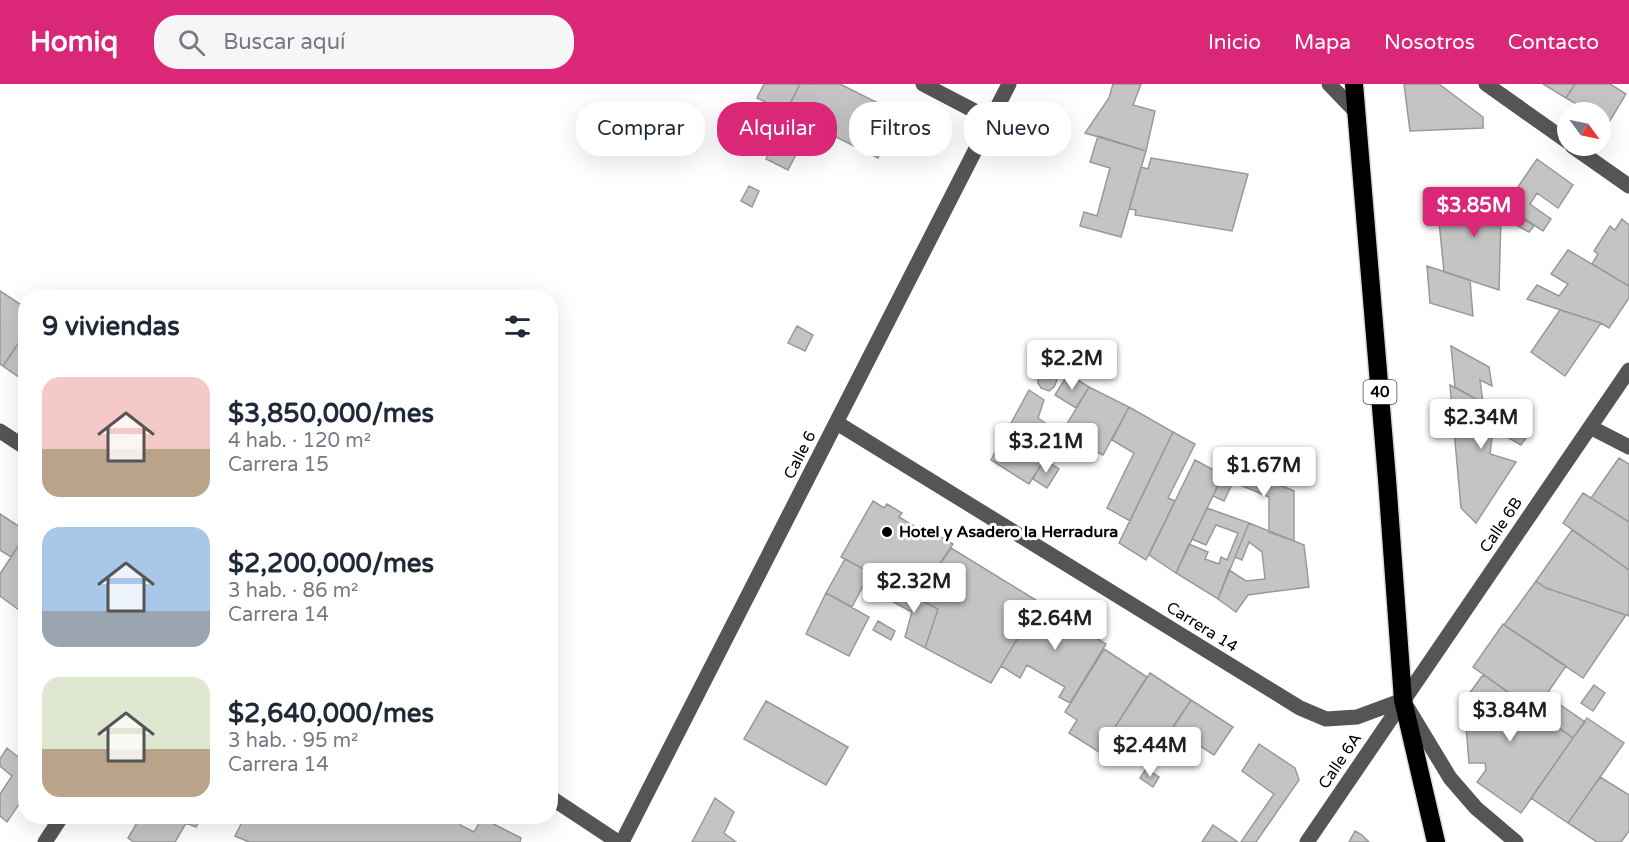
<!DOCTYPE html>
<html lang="es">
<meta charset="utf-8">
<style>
:root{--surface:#fff;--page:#f6f6f7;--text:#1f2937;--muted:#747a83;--accent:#db2777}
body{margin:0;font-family:"Varela Round",sans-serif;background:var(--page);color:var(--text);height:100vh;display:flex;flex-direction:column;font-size:22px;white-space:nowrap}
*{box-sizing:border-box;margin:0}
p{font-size:20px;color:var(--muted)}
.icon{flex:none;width:33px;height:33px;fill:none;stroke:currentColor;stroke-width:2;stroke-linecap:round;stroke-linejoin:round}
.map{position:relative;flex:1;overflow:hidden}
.sheet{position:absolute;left:18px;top:206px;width:540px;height:534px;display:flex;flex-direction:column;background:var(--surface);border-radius:24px;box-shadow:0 6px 24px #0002}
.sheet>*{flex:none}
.top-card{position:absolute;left:576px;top:18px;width:570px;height:54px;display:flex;gap:12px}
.needle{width:39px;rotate:123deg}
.buttons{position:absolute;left:1557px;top:18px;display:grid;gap:12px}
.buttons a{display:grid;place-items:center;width:54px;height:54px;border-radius:50%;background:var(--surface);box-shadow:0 6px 24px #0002;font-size:30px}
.price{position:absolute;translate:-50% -51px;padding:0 14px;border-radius:6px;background:#fff;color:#222;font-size:20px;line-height:39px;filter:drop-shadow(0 2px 3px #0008)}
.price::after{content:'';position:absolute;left:50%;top:36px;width:18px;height:14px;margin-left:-9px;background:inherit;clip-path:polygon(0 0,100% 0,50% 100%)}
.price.selected{background:var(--accent);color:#fff}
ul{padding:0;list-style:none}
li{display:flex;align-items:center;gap:18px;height:150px;padding:0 24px}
li span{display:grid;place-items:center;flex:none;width:168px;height:120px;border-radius:18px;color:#555}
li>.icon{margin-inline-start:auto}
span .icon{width:72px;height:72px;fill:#fffc;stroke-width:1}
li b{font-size:26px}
h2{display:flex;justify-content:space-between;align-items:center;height:72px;padding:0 24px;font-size:26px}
.chip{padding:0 21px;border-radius:24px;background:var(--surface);box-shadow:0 6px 24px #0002;font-size:21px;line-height:54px}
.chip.selected{background:var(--accent);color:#fff}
header{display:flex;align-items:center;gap:36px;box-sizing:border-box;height:84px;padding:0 30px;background:var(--accent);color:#fff}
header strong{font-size:28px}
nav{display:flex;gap:33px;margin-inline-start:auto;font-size:21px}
.search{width:420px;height:54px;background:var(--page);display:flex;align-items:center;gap:15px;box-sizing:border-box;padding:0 21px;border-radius:24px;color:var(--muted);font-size:22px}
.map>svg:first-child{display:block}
.building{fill:#c4c4c4;stroke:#999;stroke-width:1.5}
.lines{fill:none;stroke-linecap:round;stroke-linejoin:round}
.highway-casing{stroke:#dbdbdb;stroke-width:21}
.minor{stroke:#555;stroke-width:15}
.highway{stroke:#000;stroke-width:18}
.poi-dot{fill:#000;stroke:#fff;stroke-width:2}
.labels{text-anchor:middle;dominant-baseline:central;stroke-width:6;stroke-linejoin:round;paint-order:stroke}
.shield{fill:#fff;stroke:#4c4c4c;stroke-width:1.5}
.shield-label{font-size:15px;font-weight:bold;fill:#000}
.street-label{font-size:16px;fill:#000;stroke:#fff}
.poi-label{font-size:16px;font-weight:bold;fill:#000;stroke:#fff;text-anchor:start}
</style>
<header>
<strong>Homiq</strong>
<div class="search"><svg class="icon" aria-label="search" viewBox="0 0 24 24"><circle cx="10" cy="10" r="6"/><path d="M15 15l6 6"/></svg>Buscar aquí</div>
<nav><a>Inicio</a><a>Mapa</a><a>Nosotros</a><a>Contacto</a></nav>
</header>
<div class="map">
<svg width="1629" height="758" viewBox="0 0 1629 758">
<rect width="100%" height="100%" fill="#fff"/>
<path class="building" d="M 764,0 L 800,0 L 786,28 L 757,14 Z
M 800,0 L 840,0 L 900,30 L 878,74 L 786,28 Z
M 1113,0 L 1141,0 L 1133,21 L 1155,27 L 1146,67 L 1085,49 L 1109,14 Z
M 1404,0 L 1439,0 L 1483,33 L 1483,44 L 1410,47 Z
M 1543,0 L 1575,0 L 1566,14 Z
M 1575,0 L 1610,0 L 1626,10 L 1608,40 L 1600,35 L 1600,28 L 1590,28 L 1566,14 Z
M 789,29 L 811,41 L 788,86 L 766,75 Z
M 1098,52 L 1146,67 L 1121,153 L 1080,142 L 1084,128 L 1097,132 L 1110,84 L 1090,78 Z
M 1151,74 L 1248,90 L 1232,147 L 1135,131 L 1136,126 L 1129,125 L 1141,83 L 1148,85 Z
M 1537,75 L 1573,101 L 1558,124 L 1537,109 L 1530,120 L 1551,135 L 1543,147 L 1505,122 Z
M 749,102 L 759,107 L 752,123 L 741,117 Z
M 1488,115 L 1505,122 L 1534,142 L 1529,148 L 1501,133 L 1499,206 L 1444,188 L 1437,117 Z
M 1622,135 L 1629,141 L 1629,202 L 1592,180 L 1598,170 L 1594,167 L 1610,142 L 1615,146 Z
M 1568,166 L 1629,202 L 1629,214 L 1609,244 L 1601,239 L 1527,215 L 1537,201 L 1559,212 L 1568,200 L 1551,190 Z
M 1427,182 L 1470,196 L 1473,232 L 1430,219 Z
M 0,207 L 26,224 L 26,248 L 3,282 L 0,280 Z
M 1560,226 L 1601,239 L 1565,292 L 1531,268 Z
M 797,242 L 813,251 L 805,267 L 788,259 Z
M 26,248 L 26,298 L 3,282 Z
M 1451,262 L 1489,283 L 1492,302 L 1480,296 L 1483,319 L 1455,303 Z
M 1045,283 L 1054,290 L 1057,296 L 1054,303 L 1049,307 L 1041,304 L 1038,299 L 1038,294 L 1044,288 Z
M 1068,290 L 1089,303 L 1076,324 L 1055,311 Z
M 1450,301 L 1532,345 L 1521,361 L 1493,345 L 1490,370 L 1516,378 L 1476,439 L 1461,424 Z
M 1089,303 L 1129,323 L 1103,371 L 1061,350 Z
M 1029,306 L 1044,316 L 1038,334 L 1061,350 L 1029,400 L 991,376 Z
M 1129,323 L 1173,348 L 1130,437 L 1107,424 L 1134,369 L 1112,356 Z
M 1173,348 L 1195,360 L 1168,414 L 1175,417 L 1146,476 L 1119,459 Z
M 1619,374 L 1629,380 L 1629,438 L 1591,414 Z
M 1044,375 L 1059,385 L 1047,404 L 1033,395 Z
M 1195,376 L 1223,391 L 1176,489 L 1149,471 Z
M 1229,379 L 1294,407 L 1294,457 L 1269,448 L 1269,413 L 1233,398 L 1224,417 L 1213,412 Z
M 1583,409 L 1629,438 L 1629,486 L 1563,439 Z
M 873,417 L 884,424 L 887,420 L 902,429 L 899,433 L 930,452 L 933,448 L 953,460 L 917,514 L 841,473 Z
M 1207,424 L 1249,439 L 1218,515 L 1176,489 L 1189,460 L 1208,468 L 1205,475 L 1219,480 L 1221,473 L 1227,476 L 1238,449 L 1216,441 L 1206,461 L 1192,455 Z
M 0,430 L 26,447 L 26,450 L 11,473 L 0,466 Z
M 1249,439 L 1304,461 L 1309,503 L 1248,511 L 1236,528 L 1218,515 L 1229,486 L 1246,497 L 1265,495 L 1262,468 L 1249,458 L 1242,476 L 1235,473 Z
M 1572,446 L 1629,486 L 1629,532 L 1546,504 L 1536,497 Z
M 26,450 L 26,516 L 19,526 L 0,512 L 0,490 Z
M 951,464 L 1039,518 L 991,599 L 925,564 L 938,525 L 917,514 Z
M 845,475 L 880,494 L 873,507 L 863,502 L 852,523 L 826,509 Z
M 1536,497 L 1546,504 L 1626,531 L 1583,594 L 1504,541 Z
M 889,499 L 938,525 L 925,564 L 905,553 L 912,528 L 882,512 Z
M 826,509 L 869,533 L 849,572 L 806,550 Z
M 1039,518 L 1106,560 L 1070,619 L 1059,613 L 1065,603 L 1027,581 L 1020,594 L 1001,582 Z
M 878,537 L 895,547 L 891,556 L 873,546 Z
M 1503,540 L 1566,582 L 1546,611 L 1585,638 L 1573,654 L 1473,583 Z
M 1104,565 L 1147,593 L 1099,668 L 1069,649 L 1077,636 L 1065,628 Z
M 1150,589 L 1191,616 L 1152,674 L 1112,648 Z
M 1482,592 L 1485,592 L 1573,654 L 1521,729 L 1477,698 L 1486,686 L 1485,679 L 1469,679 L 1464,617 Z
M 1594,601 L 1605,609 L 1593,627 L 1581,619 Z
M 1191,616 L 1233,643 L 1214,671 L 1186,653 L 1168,679 L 1155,671 Z
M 766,617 L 848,663 L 826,701 L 744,655 Z
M 1587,634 L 1624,659 L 1568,739 L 1531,714 Z
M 1259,660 L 1295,684 L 1299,696 L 1256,758 L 1241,758 L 1274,710 L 1242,687 Z
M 7,664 L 26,679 L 26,710 L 7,738 L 0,732 L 0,710 L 12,692 L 0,682 L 0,675 Z
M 1146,685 L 1159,693 L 1153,703 L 1140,694 Z
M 1600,693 L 1629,711 L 1629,747 L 1621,758 L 1597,758 L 1568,739 Z
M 715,714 L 734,728 L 724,749 L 736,758 L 692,758 Z
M 141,732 L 190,732 L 200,736 L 196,743 L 186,739 L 175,758 L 134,758 L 128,754 Z
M 245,732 L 465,732 L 460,741 L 474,748 L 482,734 L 521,754 L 520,758 L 249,758 L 235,752 Z
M 1213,741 L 1238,758 L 1202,758 Z
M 1355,747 L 1362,751 L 1369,758 L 1349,758 Z"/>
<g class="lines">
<g class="highway-casing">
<path id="highway" d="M 1354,0 L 1387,395 L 1403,616 L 1436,758"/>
</g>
<path class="minor" d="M 923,0 L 990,35
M 1329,0 L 1357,29
M 1486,0 L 1568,58
M 1572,62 L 1629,102
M 837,339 L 1300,624 L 1326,635 L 1357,633 L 1403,616
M 1590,343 L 1629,363
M 0,347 L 26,364
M 1409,626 L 1450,694 L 1476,724 L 1516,758
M 550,713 L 618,758
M 45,758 L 62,732
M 622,758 L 1009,0
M 1307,758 L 1629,286"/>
<use href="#highway" class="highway"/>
</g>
<circle class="poi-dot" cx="887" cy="448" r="6"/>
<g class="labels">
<rect class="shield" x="1363.5" y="296" width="33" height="24" rx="4.5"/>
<g class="shield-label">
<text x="1380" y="308">40</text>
</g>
<g class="street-label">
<text transform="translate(800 371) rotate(-63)">Calle 6</text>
<text transform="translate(1501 441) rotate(-56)">Calle 6B</text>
<text transform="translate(1202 543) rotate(32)">Carrera 14</text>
<text transform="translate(1340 677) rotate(-56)">Calle 6A</text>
</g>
<g class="poi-label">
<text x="899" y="448">Hotel y Asadero la Herradura</text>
</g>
</g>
</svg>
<div class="buttons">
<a><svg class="needle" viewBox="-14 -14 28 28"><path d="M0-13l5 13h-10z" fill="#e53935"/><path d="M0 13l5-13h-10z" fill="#747a83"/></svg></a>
</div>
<b class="price selected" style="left:1474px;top:154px">$3.85M</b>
<b class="price" style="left:1072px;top:307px">$2.2M</b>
<b class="price" style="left:1481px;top:366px">$2.34M</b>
<b class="price" style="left:1046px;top:390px">$3.21M</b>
<b class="price" style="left:1264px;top:414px">$1.67M</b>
<b class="price" style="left:914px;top:530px">$2.32M</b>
<b class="price" style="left:1055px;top:567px">$2.64M</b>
<b class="price" style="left:1510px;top:659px">$3.84M</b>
<b class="price" style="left:1150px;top:694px">$2.44M</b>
<div class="top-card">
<a class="chip">Comprar</a>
<a class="chip selected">Alquilar</a>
<a class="chip">Filtros</a>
<a class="chip">Nuevo</a>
</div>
<section class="sheet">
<h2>9 viviendas<svg class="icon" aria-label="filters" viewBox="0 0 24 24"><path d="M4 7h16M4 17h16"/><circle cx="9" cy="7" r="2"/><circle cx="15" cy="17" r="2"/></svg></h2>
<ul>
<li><span style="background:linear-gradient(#f6c9c9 60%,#b9a48a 0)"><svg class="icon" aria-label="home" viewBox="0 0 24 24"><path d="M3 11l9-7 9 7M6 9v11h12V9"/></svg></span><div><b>$3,850,000/mes</b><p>4 hab. · 120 m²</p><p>Carrera 15</p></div></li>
<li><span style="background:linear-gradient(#a9c7e8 70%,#9aa5b1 0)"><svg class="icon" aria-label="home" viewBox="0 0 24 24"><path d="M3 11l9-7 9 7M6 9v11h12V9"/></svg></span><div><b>$2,200,000/mes</b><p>3 hab. · 86 m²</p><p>Carrera 14</p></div></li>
<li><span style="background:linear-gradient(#dfe7d0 60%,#b9a48a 0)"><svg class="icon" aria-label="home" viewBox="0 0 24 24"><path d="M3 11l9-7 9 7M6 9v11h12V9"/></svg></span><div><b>$2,640,000/mes</b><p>3 hab. · 95 m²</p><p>Carrera 14</p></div></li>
</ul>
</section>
</div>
